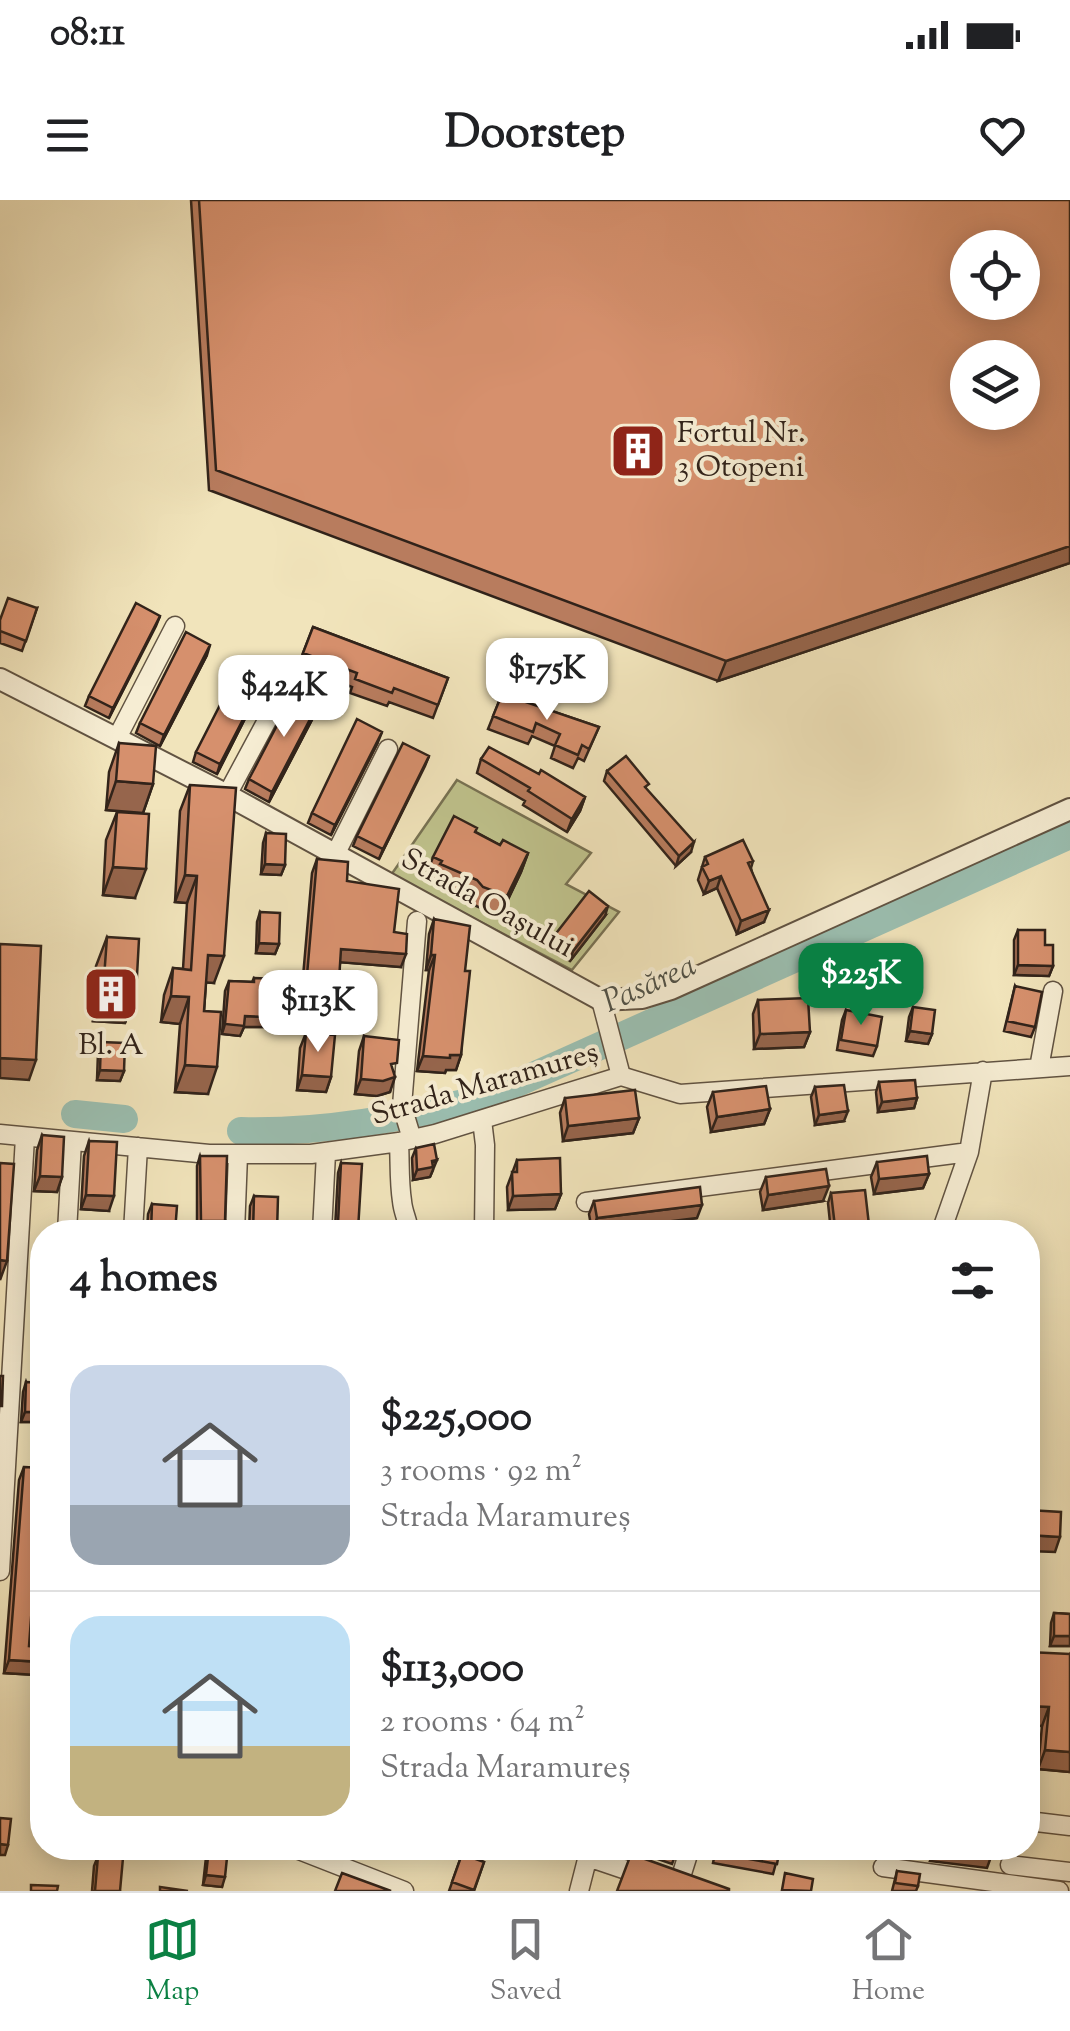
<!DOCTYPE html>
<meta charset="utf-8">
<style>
:root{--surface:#fff;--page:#f6f6f6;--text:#202124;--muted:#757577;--line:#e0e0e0;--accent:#0b8043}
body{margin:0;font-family:"Sorts Mill Goudy",serif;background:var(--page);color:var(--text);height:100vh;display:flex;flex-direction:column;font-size:38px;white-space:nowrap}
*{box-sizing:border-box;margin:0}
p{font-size:32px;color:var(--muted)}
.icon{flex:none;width:55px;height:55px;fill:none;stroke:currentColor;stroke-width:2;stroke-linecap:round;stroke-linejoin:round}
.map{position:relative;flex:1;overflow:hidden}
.drawer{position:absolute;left:30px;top:1020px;width:1010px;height:640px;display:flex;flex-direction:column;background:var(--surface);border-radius:40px;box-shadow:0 5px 25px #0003}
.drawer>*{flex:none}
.fabs{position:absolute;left:950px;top:30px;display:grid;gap:20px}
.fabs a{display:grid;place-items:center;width:90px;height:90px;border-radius:50%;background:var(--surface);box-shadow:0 5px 25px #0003;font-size:50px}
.price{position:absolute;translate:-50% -85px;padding:0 22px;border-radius:20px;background:#fff;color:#222;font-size:32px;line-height:65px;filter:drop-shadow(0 2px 5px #0008)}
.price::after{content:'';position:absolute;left:50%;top:60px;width:30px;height:22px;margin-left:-15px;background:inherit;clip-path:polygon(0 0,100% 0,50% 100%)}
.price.current{background:var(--accent);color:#fff}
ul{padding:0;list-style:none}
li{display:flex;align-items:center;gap:30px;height:250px;padding:0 40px}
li+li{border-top:2px solid var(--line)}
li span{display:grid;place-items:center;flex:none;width:280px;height:200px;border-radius:30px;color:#555}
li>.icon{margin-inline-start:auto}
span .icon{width:120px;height:120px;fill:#fffc;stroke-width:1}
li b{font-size:42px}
h2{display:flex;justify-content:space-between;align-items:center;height:120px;padding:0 40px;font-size:42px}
.status{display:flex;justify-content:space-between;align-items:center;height:70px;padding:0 50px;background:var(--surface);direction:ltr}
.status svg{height:28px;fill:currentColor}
header{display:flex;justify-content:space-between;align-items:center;height:130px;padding:0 40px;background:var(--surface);font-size:45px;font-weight:700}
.dock{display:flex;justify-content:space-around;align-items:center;height:140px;border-top:2px solid var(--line);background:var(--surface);font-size:28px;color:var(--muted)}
.dock a{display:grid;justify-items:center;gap:5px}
.dock .current{color:var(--accent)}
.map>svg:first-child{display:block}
.green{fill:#bfc28c;stroke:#787253;stroke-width:2.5}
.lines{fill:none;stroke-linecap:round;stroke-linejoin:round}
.river{stroke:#9bbfb1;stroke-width:28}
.minor-casing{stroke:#615342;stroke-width:21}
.tertiary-casing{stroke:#615342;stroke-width:24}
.minor{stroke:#f6edd3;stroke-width:18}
.tertiary{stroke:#f6edd3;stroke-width:20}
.wall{fill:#b87c5e;stroke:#31231a;stroke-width:2.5}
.shaded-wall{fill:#96654c;stroke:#31231a;stroke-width:2.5}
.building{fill:#d6906d;stroke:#31231a;stroke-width:2.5;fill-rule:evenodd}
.labels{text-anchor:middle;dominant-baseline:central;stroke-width:8;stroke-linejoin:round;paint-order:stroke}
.poi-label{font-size:30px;fill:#31231a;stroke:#f6edd3;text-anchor:start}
.street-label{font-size:30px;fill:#31231a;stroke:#f6edd3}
.water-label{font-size:32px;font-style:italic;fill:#515247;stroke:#f6edd3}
</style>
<div class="status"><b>08:11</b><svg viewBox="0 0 49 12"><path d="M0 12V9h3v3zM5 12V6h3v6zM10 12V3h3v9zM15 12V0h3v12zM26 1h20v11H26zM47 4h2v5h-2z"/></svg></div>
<header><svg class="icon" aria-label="menu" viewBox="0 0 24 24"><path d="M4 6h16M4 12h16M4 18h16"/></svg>Doorstep<svg class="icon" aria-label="heart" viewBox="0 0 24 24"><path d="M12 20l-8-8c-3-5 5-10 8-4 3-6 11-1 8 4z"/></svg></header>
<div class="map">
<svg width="1070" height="1691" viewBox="0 0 1070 1691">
<rect width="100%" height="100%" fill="#f1e4bb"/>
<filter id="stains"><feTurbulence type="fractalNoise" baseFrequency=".002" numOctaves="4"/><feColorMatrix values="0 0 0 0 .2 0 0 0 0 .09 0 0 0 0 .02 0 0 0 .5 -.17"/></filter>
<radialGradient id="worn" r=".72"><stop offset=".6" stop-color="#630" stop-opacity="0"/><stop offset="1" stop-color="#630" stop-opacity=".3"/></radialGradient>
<path class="green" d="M 457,580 L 591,653 L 566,684 L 619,712 L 572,770 L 391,675 Z"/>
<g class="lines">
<path class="river" d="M 75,914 L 124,919
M 241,931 C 324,933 404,918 484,898 L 1070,635"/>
<g class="minor-casing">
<path id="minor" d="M 117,538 L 175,426
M 227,595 L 285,487
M 335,655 L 388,549
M 601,800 L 621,876
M 1039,868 L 1053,791
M 482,920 L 485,945 L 484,1032
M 0,934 L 209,954 L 311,954 L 399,942 L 435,934 L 621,876 L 680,894 L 1070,866
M 412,939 L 402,906 L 417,721
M 399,942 C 400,962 399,982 402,1001 C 403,1013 408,1020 409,1032
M 586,1002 L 969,952
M 67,1032 L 72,941
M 133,1032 L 138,947
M 235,1032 L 238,955
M 322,1032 L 326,953
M 941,1032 L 969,952 L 983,871
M 0,1371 L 25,937
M 1028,1621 L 1070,1626
M 294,1648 L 404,1691
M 588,1657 L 644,1676
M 1010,1665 L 1070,1672
M 883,1667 L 1059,1691
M 668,1684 L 675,1686 L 679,1683 L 690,1648
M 579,1691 L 590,1648"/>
</g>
<g class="tertiary-casing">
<path id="tertiary" d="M 0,479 L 227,595 L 601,800 L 642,798 L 671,789 L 1070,609"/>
</g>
<use href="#minor" class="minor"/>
<use href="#tertiary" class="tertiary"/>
</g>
<path class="wall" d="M 191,0 L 1070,0 L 1070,363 L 718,481 L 209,290 Z
M 37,408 L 22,451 L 0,443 L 0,420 Z
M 160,416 L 109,518 L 85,506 L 89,496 Z
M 313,427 L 448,478 L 433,518 L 389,502 L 387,506 L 350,493 L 352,487 L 298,466 Z
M 207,455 L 160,546 L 136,533 L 140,523 Z
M 263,483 L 217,574 L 193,562 L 196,552 Z
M 502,494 L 599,527 L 584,561 L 578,558 L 573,568 L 551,558 L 555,546 L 532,536 L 528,544 L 488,529 Z
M 316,512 L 269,602 L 245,589 L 249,579 Z
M 378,542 L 331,635 L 308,623 L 312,613 Z
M 119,543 L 153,584 L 143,613 L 106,610 L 109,572 Z
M 429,556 L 379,659 L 353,646 L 357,636 Z
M 481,559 L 585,597 L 580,611 L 567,632 L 523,605 L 525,601 L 477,573 Z
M 607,571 L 691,652 L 676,666 L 604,581 Z
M 190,585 L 214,783 L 206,782 L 204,811 L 208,894 L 175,892 L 180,824 L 161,822 L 164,795 L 173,768 L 183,769 L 187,703 L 175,702 L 180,611 Z
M 117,612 L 135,698 L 103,695 L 106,640 Z
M 476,632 L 500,645 L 528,653 L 521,672 L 500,716 L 476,706 L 470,699 L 433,684 L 434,680 L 426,676 L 433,657 Z
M 266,633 L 285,665 L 281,675 L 261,674 L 263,643 Z
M 705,657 L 753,661 L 751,668 L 764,722 L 737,734 L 717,688 L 704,694 L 698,680 Z
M 317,659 L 347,681 L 394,732 L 401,767 L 340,762 L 337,812 L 332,825 L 299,823 L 312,673 Z
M 260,712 L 279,744 L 275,754 L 256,753 L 257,722 Z
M 605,716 L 570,761 L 550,746 L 554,736 Z
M 434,719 L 465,771 L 461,855 L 456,870 L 446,870 L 445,873 L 417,871 L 429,770 L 426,770 L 429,734 Z
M 1018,730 L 1053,766 L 1049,776 L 1014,775 L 1014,740 Z
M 107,737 L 136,794 L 125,823 L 93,821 L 96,766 Z
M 254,778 L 276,802 L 273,812 L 267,811 L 264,827 L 244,827 L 240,836 L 222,834 L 225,791 L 229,781 L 252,782 Z
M 1015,786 L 1035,827 L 1031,837 L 1004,831 Z
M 758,800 L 810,832 L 804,847 L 754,849 L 753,814 Z
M 913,807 L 932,834 L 928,844 L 906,841 L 909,817 Z
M 846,810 L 877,846 L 873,856 L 837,850 L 842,820 Z
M 306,833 L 331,877 L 326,892 L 297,890 L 300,848 Z
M 364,836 L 394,872 L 390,892 L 377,896 L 355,894 L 359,851 Z
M 101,842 L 124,871 L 120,881 L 97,880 L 98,852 Z
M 879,882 L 917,898 L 914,908 L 878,912 L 876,892 Z
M 815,887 L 844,921 L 815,925 L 811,897 Z
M 713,892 L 770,909 L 764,924 L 711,932 L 707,907 Z
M 565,898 L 639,918 L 633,933 L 563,941 L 560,913 Z
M 42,935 L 62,977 L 57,992 L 34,991 L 37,950 Z
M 89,941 L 109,1011 L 81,1009 L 84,956 Z
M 416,948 L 433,970 L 430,977 L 413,980 L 412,958 Z
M 200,956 L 221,1031 L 197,1031 L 197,966 Z
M 517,960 L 561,994 L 555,1009 L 508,1010 L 507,987 Z
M 877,962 L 929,974 L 923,988 L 874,994 L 871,977 Z
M 341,963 L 357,1032 L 335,1029 L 338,973 Z
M 766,977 L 823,1001 L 763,1010 L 760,992 Z
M 831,993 L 866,1032 L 831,1032 L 828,1003 Z
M 254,996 L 277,1032 L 249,1032 L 250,1006 Z
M 594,1001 L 697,1018 L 592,1031 L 589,1014 Z
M 152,1004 L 175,1032 L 147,1032 L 148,1014 Z
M 26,1182 L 39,1222 L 21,1222 L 23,1192 Z
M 24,1267 L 29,1446 L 42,1447 L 42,1490 L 36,1489 L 37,1475 L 4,1473 L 19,1280 Z
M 1054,1413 L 1070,1414 L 1070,1446 L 1050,1446 L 1051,1423 Z
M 1070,1454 L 1070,1572 L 1038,1569 L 1042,1526 L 1028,1525 Z
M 42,1518 L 42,1620 L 32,1619 L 39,1529 Z
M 207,1648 L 228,1648 L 222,1687 L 203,1685 Z
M 652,1648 L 678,1648 L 672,1664 L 649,1656 Z
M 716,1648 L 780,1648 L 773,1674 L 713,1663 Z
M 462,1654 L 484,1662 L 474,1691 L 449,1691 Z
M 98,1656 L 120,1691 L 92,1691 L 94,1666 Z
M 897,1671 L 918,1686 L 916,1691 L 892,1691 Z"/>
<path class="shaded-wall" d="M 1070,346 L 1070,363 L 718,481 L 726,461 Z
M 160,416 L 156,426 L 109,518 L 113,508 Z
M 210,445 L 207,455 L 160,546 L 164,535 Z
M 267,473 L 263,483 L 217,574 L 220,564 Z
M 319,502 L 316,512 L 269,602 L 272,592 Z
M 382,532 L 378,542 L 331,635 L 335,625 Z
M 429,556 L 425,566 L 379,659 L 383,649 Z
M 116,581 L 153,584 L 143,613 L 106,610 Z
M 585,597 L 580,611 L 567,632 L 572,619 Z
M 694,642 L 691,652 L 676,666 L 679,656 Z
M 528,653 L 521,672 L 500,716 L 507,696 Z
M 265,664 L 285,665 L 281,675 L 261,674 Z
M 113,667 L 146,669 L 135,698 L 103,695 Z
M 185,675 L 197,676 L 187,703 L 175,702 Z
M 721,676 L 717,688 L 704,694 L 709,681 Z
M 608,706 L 605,716 L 570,761 L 573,751 Z
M 769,710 L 764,722 L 737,734 L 741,721 Z
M 259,743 L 279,744 L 275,754 L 256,753 Z
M 341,749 L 406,754 L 401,767 L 336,762 Z
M 208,755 L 224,756 L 214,783 L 199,782 Z
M 431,755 L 435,755 L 429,770 L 426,770 Z
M 1018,765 L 1053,766 L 1049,776 L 1014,775 Z
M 103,792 L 136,794 L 125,823 L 93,821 Z
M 171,796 L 189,797 L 180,824 L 161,822 Z
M 268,801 L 276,802 L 273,812 L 264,811 Z
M 304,810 L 337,812 L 332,825 L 299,823 Z
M 245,816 L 267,817 L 264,827 L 244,827 L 240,836 L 222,834 L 225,824 Z
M 910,831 L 932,834 L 928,844 L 906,841 Z
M 810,832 L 804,847 L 754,849 L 760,834 Z
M 450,855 L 461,855 L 456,870 L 446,870 L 445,873 L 417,871 L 423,856 Z
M 0,858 L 36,860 L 29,880 L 0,878 Z
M 185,865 L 217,867 L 208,894 L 175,892 Z
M 100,870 L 124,871 L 120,881 L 97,880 Z
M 302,875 L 331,877 L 326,892 L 297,890 Z
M 395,877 L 390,892 L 377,896 L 355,894 L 361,879 Z
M 917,898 L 914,908 L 878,912 L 882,902 Z
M 770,909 L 764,924 L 711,932 L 717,917 Z
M 848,911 L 844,921 L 815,925 L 819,915 Z
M 639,918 L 633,933 L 563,941 L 568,926 Z
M 437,960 L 430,977 L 413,980 L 417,970 Z
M 929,974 L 923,988 L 874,994 L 879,979 Z
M 40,976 L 62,977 L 57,992 L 34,991 Z
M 829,986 L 823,1001 L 763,1010 L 768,995 Z
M 561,994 L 555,1009 L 508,1010 L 513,996 Z
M 86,995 L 114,996 L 109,1011 L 81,1009 Z
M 702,1005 L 697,1018 L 592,1031 L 597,1018 Z
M 201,1021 L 225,1021 L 221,1031 L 197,1031 Z
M 862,1025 L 869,1025 L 866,1032 L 841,1032 Z
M 0,1060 L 7,1061 L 0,1080 Z
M 25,1212 L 42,1212 L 39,1222 L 21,1222 Z
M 1028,1335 L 1060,1337 L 1055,1352 L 1028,1351 Z
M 1054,1436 L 1070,1436 L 1070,1446 L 1050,1446 Z
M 9,1460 L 42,1462 L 37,1475 L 4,1473 Z
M 1028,1506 L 1049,1507 L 1042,1526 L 1028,1525 Z
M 1045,1550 L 1070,1552 L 1070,1572 L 1038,1569 Z
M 42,1591 L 42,1620 L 32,1619 Z
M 0,1644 L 8,1645 L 5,1655 L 0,1655 Z
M 806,1648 L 848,1648 L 845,1657 L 804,1652 Z
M 935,1648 L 948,1648 L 992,1654 L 987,1668 L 930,1661 Z
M 206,1675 L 225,1677 L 222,1687 L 203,1685 Z"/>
<path class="building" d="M 199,0 L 1070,0 L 1070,346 L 726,461 L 216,270 ZM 968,48 L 1022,48 L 1022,102 L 968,102 ZM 968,158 L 1022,158 L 1022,212 L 968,212 Z
M 8,398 L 37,408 L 26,441 L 0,431 L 0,420 Z
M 136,403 L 160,416 L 113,508 L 89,496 Z
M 313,427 L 448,478 L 438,505 L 394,488 L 392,493 L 355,479 L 357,473 L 303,453 Z
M 186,432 L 210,445 L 164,535 L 140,523 Z
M 243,460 L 267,473 L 220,564 L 196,552 Z
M 296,489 L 319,502 L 272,592 L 249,579 Z
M 502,494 L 599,527 L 589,549 L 582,545 L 578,555 L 555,545 L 560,534 L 536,523 L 533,532 L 493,516 Z
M 357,519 L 382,532 L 335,625 L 312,613 Z
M 119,543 L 156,546 L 153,584 L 116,581 Z
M 403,543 L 429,556 L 383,649 L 357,636 Z
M 489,547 L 539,574 L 541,570 L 585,597 L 572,619 L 528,591 L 530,588 L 481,559 Z
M 626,556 L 649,584 L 645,587 L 694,642 L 679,656 L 607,571 Z
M 190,585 L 236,588 L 224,756 L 208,755 L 204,811 L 221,812 L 217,867 L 185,865 L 189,797 L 171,796 L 173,768 L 191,770 L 197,676 L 185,675 Z
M 117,612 L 149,614 L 146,669 L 113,667 Z
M 454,616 L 477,628 L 475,632 L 500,645 L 503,640 L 528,653 L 507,696 L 483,687 L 477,680 L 440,664 L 442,661 L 433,657 Z
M 266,633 L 286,634 L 285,665 L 265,664 Z
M 743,640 L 753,661 L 748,663 L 769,710 L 741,721 L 721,676 L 709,681 L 702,667 L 708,664 L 705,657 Z
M 317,659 L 348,662 L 347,681 L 399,689 L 394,732 L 407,734 L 406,754 L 341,749 L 337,812 L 304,810 Z
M 589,691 L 608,706 L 573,751 L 554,736 Z
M 260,712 L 280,713 L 279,744 L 259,743 Z
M 434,719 L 470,726 L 465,771 L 470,771 L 461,855 L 450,855 L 450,858 L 423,856 L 435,755 L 431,755 Z
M 1018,730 L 1045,730 L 1045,745 L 1053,745 L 1053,766 L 1018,765 Z
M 107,737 L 139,739 L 136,794 L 103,792 Z
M 0,744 L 41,746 L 36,860 L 0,858 Z
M 254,778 L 277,779 L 276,802 L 268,801 L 267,817 L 245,816 L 244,826 L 225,824 L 229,781 L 254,782 Z
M 1015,786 L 1042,792 L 1035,827 L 1007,821 Z
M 808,798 L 810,832 L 760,834 L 758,800 Z
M 913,807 L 935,810 L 932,834 L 910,831 Z
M 846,810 L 882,817 L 877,846 L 841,840 Z
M 306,833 L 335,835 L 331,877 L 302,875 Z
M 364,836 L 399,840 L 397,863 L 391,864 L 395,877 L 383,881 L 361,879 Z
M 101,842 L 125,843 L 124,871 L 100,870 Z
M 915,880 L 917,898 L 882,902 L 879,882 Z
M 844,885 L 848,911 L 819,915 L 815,887 Z
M 766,886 L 770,909 L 717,917 L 713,892 Z
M 635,890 L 639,918 L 568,926 L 565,898 Z
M 42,935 L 64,937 L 62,977 L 40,976 Z
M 89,941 L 117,942 L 114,996 L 86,995 Z
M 434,944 L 437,960 L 432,961 L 433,967 L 417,970 L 416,948 Z
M 200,956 L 227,956 L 225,1021 L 201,1021 Z
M 927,956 L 929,974 L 879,979 L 877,962 Z
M 560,958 L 561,994 L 513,996 L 512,972 L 517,972 L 517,960 Z
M 0,963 L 14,964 L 7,1061 L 0,1060 Z
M 341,963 L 362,964 L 358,1030 L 354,1030 L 353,1032 L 333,1032 L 338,1023 Z
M 826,969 L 829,986 L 768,995 L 766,977 Z
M 700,987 L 702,1005 L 597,1018 L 594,1001 Z
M 865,990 L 869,1025 L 862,1025 L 862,1029 L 842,1031 L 841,1027 L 835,1027 L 831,993 Z
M 254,996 L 278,997 L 277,1032 L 253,1032 Z
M 152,1004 L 177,1006 L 175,1032 L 151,1032 Z
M 450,1028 L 472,1029 L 472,1032 L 450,1032 Z
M 0,1176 L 3,1176 L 2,1206 L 0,1206 Z
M 26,1182 L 42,1183 L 42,1212 L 25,1212 Z
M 24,1267 L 42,1268 L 29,1446 L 42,1447 L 42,1477 L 41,1477 L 42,1462 L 9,1460 Z
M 1028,1310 L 1061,1312 L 1060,1337 L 1028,1335 Z
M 1054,1413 L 1070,1414 L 1070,1436 L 1054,1436 Z
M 1028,1452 L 1070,1454 L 1070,1552 L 1045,1550 L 1049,1507 L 1028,1506 Z
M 0,1618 L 11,1619 L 8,1645 L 0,1644 Z
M 209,1648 L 228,1648 L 225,1677 L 206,1675 Z
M 658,1648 L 678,1648 L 676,1654 Z
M 718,1648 L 780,1648 L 777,1664 L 717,1653 Z
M 948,1648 L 993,1648 L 992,1654 Z
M 462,1654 L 484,1662 L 474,1690 L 452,1682 Z
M 631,1654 L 729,1689 L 729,1691 L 617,1691 Z
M 98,1656 L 123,1658 L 120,1691 L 95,1691 Z
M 897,1671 L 920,1674 L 918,1686 L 895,1683 Z
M 342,1673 L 391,1691 L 335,1691 Z
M 785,1673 L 813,1679 L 811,1691 L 782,1690 Z
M 31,1685 L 58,1686 L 57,1691 L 31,1691 Z
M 160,1687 L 188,1691 L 160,1691 Z"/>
<defs>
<g id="building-square" transform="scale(2.875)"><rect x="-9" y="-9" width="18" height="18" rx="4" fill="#8f2418" stroke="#f6edd3"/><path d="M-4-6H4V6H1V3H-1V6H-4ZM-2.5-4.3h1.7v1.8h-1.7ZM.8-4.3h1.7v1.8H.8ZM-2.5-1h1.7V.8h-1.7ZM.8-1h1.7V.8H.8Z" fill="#fff"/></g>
</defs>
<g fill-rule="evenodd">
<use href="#building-square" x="638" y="251"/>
<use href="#building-square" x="111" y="794"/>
</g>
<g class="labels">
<g class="poi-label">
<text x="677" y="234">Fortul Nr.<tspan x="677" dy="34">3 Otopeni</tspan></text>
<text x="111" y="846" text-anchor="middle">Bl. A</text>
</g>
<g class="street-label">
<text transform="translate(487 704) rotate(29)">Strada Oașului</text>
<text transform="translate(485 885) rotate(-16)">Strada Maramureș</text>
</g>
<g class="water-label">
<text transform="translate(650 785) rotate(-24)">Pasărea</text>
</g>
</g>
<rect width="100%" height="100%" filter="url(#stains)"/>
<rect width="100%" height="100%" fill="url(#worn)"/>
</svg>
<div class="fabs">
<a><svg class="icon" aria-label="locate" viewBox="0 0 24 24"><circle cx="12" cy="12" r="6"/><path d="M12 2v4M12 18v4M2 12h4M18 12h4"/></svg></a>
<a><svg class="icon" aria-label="layers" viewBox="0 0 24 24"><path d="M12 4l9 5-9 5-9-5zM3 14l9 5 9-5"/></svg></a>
</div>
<b class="price" style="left:547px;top:523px">$175K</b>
<b class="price" style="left:284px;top:540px">$424K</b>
<b class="price current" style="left:861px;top:828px">$225K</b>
<b class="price" style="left:318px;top:855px">$113K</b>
<section class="drawer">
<h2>4 homes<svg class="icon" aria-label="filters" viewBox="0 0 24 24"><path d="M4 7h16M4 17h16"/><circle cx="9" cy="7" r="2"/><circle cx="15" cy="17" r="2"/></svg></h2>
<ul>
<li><span style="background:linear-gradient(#c9d6e8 70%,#9aa5b1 0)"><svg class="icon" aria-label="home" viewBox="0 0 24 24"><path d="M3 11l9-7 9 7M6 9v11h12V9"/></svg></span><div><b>$225,000</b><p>3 rooms · 92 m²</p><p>Strada Maramureș</p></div></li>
<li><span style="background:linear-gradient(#bfe0f5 65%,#c2b280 0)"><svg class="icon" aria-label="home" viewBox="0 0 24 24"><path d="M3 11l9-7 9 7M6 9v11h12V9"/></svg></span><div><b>$113,000</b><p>2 rooms · 64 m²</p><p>Strada Maramureș</p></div></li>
</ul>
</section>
</div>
<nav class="dock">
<a class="current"><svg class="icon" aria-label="map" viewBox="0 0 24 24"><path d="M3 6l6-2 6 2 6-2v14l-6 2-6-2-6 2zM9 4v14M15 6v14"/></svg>Map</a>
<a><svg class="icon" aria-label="saved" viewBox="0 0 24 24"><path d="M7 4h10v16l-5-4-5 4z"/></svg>Saved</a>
<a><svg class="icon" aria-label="home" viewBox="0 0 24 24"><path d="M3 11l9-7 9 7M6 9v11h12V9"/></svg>Home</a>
</nav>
